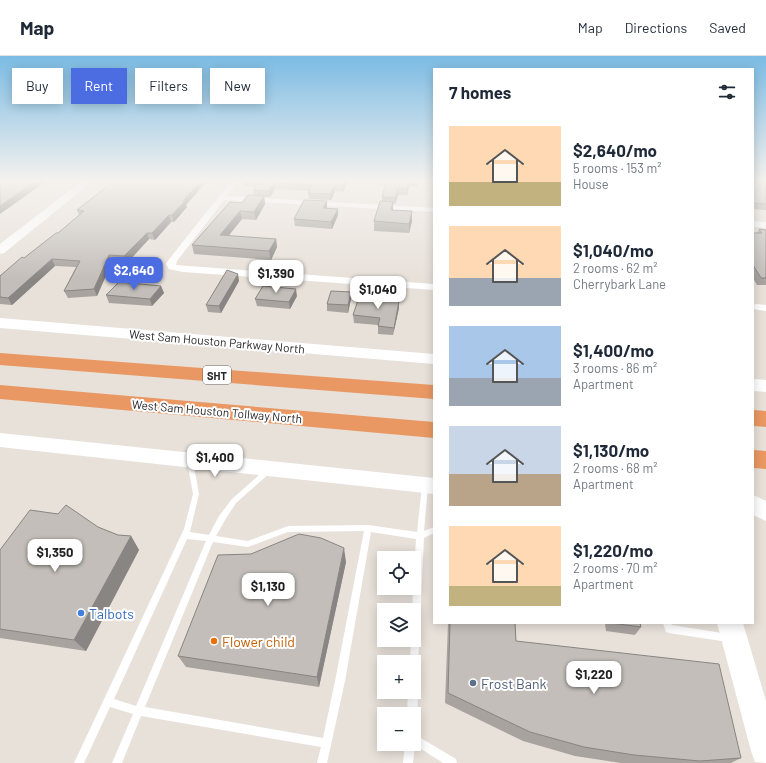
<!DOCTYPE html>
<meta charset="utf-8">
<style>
:root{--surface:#fff;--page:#f6f6f7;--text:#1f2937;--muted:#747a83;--line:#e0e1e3;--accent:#4c6de2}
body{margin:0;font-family:Barlow,sans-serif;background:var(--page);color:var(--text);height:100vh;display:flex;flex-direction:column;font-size:15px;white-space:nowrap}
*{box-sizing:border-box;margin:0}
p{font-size:13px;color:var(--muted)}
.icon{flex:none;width:22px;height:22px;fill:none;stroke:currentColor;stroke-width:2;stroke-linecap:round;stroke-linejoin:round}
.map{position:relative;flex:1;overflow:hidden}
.side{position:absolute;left:433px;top:12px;width:321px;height:556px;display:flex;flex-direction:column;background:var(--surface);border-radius:0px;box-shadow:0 2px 10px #0003}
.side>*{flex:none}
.hud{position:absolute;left:12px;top:12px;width:361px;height:36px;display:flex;gap:8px}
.controls{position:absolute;left:377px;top:495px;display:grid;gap:8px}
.controls a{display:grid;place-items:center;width:44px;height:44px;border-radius:0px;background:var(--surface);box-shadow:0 2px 10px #0003;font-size:20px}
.price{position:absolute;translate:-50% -34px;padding:0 9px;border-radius:8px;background:#fff;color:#222;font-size:13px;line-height:26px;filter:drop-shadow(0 1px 2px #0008)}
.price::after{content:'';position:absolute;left:50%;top:24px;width:12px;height:9px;margin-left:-6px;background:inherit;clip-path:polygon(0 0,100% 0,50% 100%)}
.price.active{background:var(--accent);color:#fff}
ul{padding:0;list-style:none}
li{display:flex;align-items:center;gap:12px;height:100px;padding:0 16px}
li span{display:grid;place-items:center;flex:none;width:112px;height:80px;border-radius:0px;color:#555}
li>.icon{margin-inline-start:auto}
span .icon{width:48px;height:48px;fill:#fffc;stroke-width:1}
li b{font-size:17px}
h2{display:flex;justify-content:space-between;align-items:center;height:48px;padding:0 16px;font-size:17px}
.pill{padding:0 14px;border-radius:0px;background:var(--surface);box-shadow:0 2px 10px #0003;font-size:14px;line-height:36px}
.pill.active{background:var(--accent);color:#fff}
header{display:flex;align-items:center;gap:24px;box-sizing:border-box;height:56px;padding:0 20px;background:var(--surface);border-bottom:1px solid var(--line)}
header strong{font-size:19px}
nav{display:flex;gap:22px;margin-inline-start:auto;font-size:14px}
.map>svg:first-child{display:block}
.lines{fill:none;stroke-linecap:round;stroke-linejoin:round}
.lane{fill:#fff;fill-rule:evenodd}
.street{fill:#fff;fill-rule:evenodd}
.secondary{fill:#fff;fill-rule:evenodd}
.highway{fill:#e99863;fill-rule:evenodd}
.wall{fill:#a8a39f}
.shaded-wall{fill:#888582}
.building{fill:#c3beb9;stroke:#888582}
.shop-dot{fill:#3f7fe0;stroke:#fff;stroke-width:1.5}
.food-dot{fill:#e8710a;stroke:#fff;stroke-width:1.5}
.service-dot{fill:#5c6f8a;stroke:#fff;stroke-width:1.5}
.labels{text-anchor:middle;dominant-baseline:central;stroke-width:4;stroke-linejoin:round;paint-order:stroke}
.shield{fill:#fff;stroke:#686868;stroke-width:1}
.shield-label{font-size:11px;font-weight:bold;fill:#272727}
.street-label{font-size:12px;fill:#272727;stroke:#fff}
.near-shop-label{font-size:14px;fill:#366cbe;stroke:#fff;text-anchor:start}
.near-food-label{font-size:14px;fill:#c56008;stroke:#fff;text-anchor:start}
.near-service-label{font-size:14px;fill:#4e5e75;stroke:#fff;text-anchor:start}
</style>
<header>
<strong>Map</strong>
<nav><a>Map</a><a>Directions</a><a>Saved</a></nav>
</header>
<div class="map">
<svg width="766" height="707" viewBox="0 0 766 707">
<rect width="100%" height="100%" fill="#e8e1da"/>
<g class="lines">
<path class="lane" d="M 190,402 L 192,403 L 193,405 L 199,438 L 190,476 L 209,479 L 219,460 L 232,443 L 267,412 L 269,411 L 271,412 L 272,414 L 271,416 L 236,447 L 225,464 L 216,480 L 248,485 L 288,470 L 368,469 L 417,476 L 422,430 L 423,428 L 425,427 L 427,428 L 428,430 L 424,475 L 434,471 L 434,477 L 424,482 L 418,609 L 417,612 L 414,613 L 414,606 L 410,606 L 411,584 L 414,584 L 414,554 L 412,554 L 416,483 L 371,476 L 345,625 L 327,707 L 317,707 L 321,691 L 141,660 L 122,707 L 112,707 L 133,658 L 110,651 L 84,707 L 74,707 L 184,473 L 193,438 L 187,405 L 188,403 ZM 364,475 L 335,625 L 323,682 L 145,651 L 213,486 L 248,491 L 288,476 ZM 187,483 L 206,485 L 136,650 L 114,643 Z
M 663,567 L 671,567 L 672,569 L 728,578 L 731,579 L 732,582 L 731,585 L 728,586 L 669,577 L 666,576 Z
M 414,632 L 416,633 L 418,636 L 417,658 L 415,661 L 414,662 L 414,658 L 407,658 L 408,636 L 414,636 Z
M 414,678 L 456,703 L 457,707 L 443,707 L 415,689 L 413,707 L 403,707 L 405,688 L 414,688 Z"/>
<path class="street" d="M 232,124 L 240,124 L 227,140 L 434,152 L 434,156 L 224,144 L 177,205 L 176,209 L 434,228 L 434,234 L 183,216 L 169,213 L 166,208 L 170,202 Z
M 753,165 L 766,166 L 766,172 L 753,171 Z
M 756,248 L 766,249 L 766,255 L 753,253 L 753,249 Z"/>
<path class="secondary" d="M 83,124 L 94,124 L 4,197 L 0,198 L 0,188 Z
M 0,262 L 434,298 L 434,308 L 0,272 Z
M 753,323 L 766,324 L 766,336 L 753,335 Z
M 0,377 L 434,422 L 434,438 L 0,391 Z
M 753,439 L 766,445 L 766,465 L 753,459 Z
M 717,567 L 743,567 L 766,645 L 766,707 L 755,706 L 751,695 Z"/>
<path class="highway" d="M 0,297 L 434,329 L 434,343 L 0,309 Z
M 0,329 L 434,366 L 434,382 L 0,343 Z
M 753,354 L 766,355 L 766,371 L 753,370 Z
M 753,394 L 766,395 L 766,413 L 753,412 Z"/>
</g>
<path class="wall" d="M 243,124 L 349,124 L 343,136 L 335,135 L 331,144 L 309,143 L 308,137 L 309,135 L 275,133 L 270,141 L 264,141 L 265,148 L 256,164 L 242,163 L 228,180 L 276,183 L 277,191 L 271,204 L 194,198 L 192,189 L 242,147 L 254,140 L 253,134 L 256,131 L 244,130 Z
M 387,124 L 420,124 L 418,131 L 409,130 L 407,139 L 398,139 L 395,148 L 393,148 L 393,154 L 412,165 L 409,177 L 374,175 L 374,165 L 382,145 L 382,141 Z
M 753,124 L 766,124 L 766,154 L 753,153 Z
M 327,145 L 327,152 L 338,159 L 332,173 L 295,170 L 294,163 Z
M 186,149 L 187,151 L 174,166 L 171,166 L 155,184 L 149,183 L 127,207 L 112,206 L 97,240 L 68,242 L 64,235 L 76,211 L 55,210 L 12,249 L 0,248 L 0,220 L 58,177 L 79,159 L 77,154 Z
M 759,173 L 766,174 L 766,229 L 757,229 L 753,222 L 753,177 L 757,177 Z
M 239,225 L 221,257 L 208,256 L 206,249 Z
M 161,230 L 164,237 L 152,250 L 109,247 L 106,239 Z
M 351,236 L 351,243 L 348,257 L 327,255 L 327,248 Z
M 297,240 L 290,253 L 257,250 L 255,243 Z
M 399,245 L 399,252 L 393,279 L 378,278 L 378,269 L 354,267 L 353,259 Z
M 98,471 L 118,479 L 131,480 L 139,494 L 86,595 L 0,582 L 0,494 Z
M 251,498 L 346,506 L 319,631 L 186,611 L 178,600 Z
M 448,567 L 515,567 L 516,585 L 741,702 L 731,707 L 621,707 L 575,700 L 523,685 L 445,647 Z
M 605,567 L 640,567 L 641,571 L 635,579 L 606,575 Z"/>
<path class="shaded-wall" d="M 37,124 L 48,124 L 0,158 L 0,150 Z
M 202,124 L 208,124 L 186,149 L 187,151 L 174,166 L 172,159 L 183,145 Z
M 346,124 L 349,124 L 343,136 L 343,129 Z
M 409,124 L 409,130 L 407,139 L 407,133 Z
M 274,127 L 275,133 L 270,141 L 269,135 Z
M 335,129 L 335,135 L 331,144 L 330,138 Z
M 398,132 L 398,139 L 395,148 L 395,142 Z
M 264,140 L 265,148 L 256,164 L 254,156 Z
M 327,145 L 327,151 L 324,158 L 323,152 Z
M 393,146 L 393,155 L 391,154 Z
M 338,153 L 338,159 L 332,173 L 331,166 Z
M 240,155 L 242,163 L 222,188 L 220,179 Z
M 412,155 L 412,165 L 409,177 L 409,168 Z
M 169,159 L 171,166 L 155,184 L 152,177 Z
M 147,177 L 149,183 L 127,207 L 124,200 Z
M 276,183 L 277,191 L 271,204 L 269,195 Z
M 109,199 L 112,206 L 97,240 L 94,233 Z
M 52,203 L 55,210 L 12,249 L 8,242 Z
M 238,218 L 239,225 L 221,257 L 219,250 Z
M 161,230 L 164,237 L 152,250 L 150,243 Z
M 296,233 L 297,240 L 290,253 L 289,246 Z
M 351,236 L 351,243 L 348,257 L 348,249 Z
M 399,245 L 399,252 L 393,279 L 394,272 Z
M 131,480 L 139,494 L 86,595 L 74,584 Z
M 344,492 L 346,506 L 319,631 L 317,621 Z"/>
<path class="building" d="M 0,124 L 37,124 L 0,150 Z
M 115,124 L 202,124 L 183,145 L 185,145 L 172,159 L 169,159 L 152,177 L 147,177 L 124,200 L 109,199 L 94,233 L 64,235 L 80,205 L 52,203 L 8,242 L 0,241 L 0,220 L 22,201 L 24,202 L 56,177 L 58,177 L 84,155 L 77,154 Z
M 243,124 L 346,124 L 343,129 L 335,129 L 330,138 L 308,137 L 313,129 L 274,127 L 269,135 L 253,134 L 260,125 Z
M 387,124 L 419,124 L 419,125 L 409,124 L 407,133 L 398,132 L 395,142 L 382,141 Z
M 753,124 L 766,124 L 766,148 L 753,147 Z
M 248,139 L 264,140 L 254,156 L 240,155 L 220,179 L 276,183 L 269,195 L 192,189 L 230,146 L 242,147 Z
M 304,144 L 327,145 L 323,152 L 338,153 L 331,166 L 294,163 Z
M 380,145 L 393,146 L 391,154 L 412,155 L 409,168 L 374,165 Z
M 759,173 L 766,174 L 766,222 L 761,222 L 753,209 L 753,177 L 762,177 Z
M 227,214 L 238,218 L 219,250 L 206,249 Z
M 119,226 L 161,230 L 150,243 L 106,239 Z
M 263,230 L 296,233 L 289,246 L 255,243 Z
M 331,235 L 351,236 L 348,249 L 327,248 Z
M 359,241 L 399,245 L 394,272 L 378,270 L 380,262 L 353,259 Z
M 66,449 L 98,471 L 118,479 L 131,480 L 74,584 L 0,573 L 0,494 L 30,454 L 58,458 Z
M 299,478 L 321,482 L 344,492 L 317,621 L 178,600 L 218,499 L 251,498 Z
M 450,567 L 515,567 L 516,585 L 719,608 L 741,702 L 700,705 L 634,699 L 584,691 L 530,676 L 448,637 Z
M 611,567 L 640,567 L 641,571 Z"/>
<linearGradient id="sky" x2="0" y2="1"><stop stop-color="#7bbbe4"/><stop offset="0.56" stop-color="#f5f2ee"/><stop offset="1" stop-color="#f5f2ee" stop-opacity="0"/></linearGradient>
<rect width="766" height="223" fill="url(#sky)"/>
<circle class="shop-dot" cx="81" cy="557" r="4"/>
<circle class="food-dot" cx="214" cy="585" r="4"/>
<circle class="service-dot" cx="473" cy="627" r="4"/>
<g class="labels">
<rect class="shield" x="203" y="310" width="28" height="18" rx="3"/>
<g class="shield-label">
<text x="217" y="319">SHT</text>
</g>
<g class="street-label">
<text transform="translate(217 285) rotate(5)">West Sam Houston Parkway North</text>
<text transform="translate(217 355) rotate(5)">West Sam Houston Tollway North</text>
</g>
<g class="near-shop-label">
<text x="89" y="557">Talbots</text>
</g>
<g class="near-food-label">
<text x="222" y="585">Flower child</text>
</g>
<g class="near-service-label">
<text x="481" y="627">Frost Bank</text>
</g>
</g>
</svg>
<div class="controls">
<a><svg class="icon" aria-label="locate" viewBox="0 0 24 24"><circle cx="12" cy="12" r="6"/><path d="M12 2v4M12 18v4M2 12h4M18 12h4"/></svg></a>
<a><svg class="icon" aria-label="layers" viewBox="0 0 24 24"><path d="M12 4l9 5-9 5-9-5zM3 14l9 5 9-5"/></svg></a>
<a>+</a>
<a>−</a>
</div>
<b class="price active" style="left:134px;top:235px">$2,640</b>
<b class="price" style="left:276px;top:238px">$1,390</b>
<b class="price" style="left:378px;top:254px">$1,040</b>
<b class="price" style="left:215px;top:422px">$1,400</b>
<b class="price" style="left:55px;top:517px">$1,350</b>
<b class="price" style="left:268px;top:551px">$1,130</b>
<b class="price" style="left:594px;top:639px">$1,220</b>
<div class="hud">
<a class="pill">Buy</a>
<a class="pill active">Rent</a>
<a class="pill">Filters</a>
<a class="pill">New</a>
</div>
<section class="side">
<h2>7 homes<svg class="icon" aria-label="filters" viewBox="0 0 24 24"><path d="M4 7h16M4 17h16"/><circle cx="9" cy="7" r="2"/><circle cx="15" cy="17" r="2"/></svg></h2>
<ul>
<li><span style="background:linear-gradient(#ffd9b3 70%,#c2b280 0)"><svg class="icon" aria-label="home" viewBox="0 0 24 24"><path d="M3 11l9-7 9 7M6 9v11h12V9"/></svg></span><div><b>$2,640/mo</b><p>5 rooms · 153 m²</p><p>House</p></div></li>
<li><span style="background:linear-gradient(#ffd9b3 65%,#9aa5b1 0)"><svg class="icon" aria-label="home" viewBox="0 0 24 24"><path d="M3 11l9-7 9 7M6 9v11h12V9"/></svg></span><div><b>$1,040/mo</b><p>2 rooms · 62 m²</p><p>Cherrybark Lane</p></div></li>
<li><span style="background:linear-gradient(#a9c7e8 65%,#9aa5b1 0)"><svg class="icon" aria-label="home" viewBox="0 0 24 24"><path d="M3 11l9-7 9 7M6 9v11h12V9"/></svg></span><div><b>$1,400/mo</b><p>3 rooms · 86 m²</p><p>Apartment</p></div></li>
<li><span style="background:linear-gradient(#c9d6e8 60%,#b9a48a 0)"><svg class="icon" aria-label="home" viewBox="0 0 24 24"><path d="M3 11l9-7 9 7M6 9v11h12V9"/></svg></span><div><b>$1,130/mo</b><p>2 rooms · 68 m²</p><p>Apartment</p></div></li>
<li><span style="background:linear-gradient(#ffd9b3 75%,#c2b280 0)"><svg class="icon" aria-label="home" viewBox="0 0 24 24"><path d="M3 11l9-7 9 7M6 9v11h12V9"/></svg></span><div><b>$1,220/mo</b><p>2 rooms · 70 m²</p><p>Apartment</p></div></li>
</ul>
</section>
</div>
